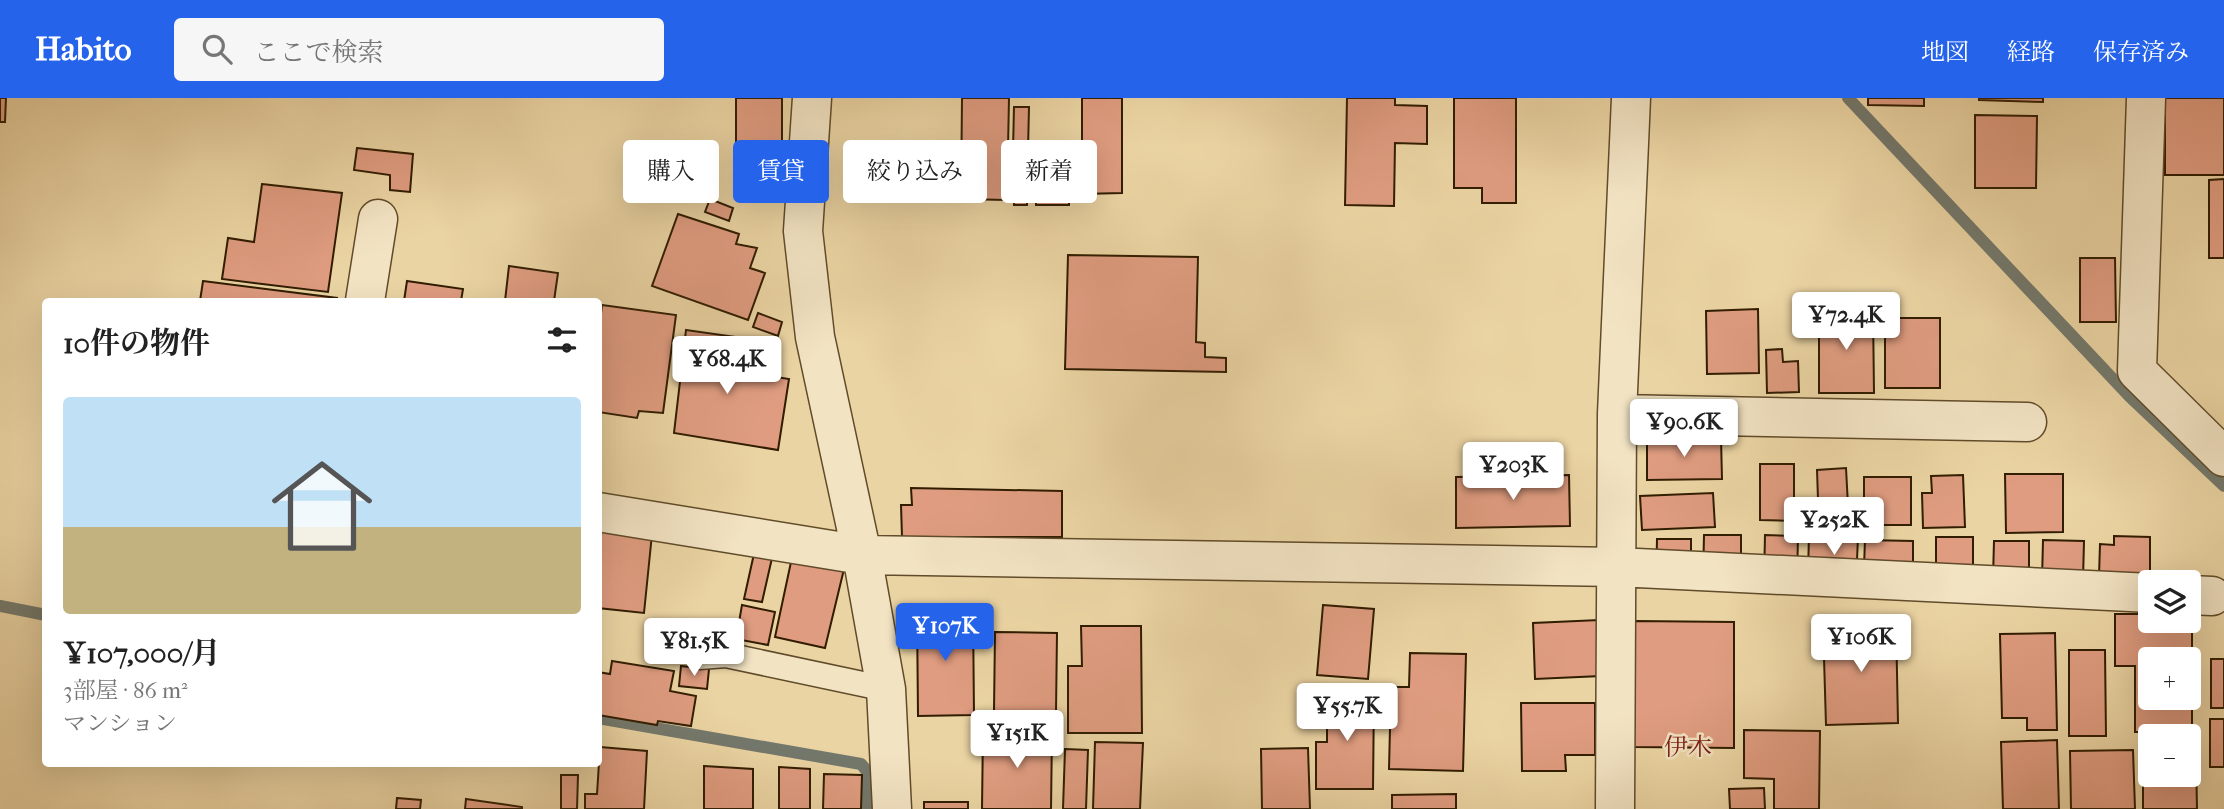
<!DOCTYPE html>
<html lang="ja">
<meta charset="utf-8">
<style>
:root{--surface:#fff;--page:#f6f6f6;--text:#222;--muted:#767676;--line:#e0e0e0;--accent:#2563eb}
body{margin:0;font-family:"IM FELL French Canon","Noto Serif JP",serif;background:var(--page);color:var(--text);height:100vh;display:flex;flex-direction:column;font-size:26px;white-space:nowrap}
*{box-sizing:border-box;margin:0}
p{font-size:23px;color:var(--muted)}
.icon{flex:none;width:38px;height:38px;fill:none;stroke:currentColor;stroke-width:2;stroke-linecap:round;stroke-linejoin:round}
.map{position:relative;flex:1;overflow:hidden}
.sheet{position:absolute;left:42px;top:200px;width:560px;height:469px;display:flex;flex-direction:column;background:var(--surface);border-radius:7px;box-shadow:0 7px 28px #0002}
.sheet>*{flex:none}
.guide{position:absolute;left:623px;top:42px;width:665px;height:63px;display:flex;gap:14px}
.controls{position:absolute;left:2138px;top:472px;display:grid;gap:14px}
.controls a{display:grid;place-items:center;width:63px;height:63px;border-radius:7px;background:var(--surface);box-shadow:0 7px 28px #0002;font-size:35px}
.price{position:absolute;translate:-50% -60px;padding:0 16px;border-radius:7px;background:#fff;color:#222;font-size:23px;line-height:46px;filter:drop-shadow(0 2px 4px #0008)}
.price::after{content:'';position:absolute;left:50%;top:42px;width:21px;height:16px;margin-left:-10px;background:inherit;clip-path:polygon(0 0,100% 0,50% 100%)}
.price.on{background:var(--accent);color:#fff}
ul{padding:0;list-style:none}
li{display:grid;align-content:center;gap:14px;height:371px;padding:0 21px}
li+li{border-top:2px solid var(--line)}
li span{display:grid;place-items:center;height:217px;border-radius:7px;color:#555}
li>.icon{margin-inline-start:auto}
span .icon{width:126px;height:126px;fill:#fffc;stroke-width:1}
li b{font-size:30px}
h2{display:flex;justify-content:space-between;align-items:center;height:84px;padding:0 21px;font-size:30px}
.pill{padding:0 24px;border-radius:7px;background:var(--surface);box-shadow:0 7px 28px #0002;font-size:24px;line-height:63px}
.pill.on{background:var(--accent);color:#fff}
header{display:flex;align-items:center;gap:42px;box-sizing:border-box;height:98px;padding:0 35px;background:var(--accent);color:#fff}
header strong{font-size:33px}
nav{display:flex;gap:38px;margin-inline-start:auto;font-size:24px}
.search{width:490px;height:63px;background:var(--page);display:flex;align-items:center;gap:18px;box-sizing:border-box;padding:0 24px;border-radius:7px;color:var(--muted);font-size:26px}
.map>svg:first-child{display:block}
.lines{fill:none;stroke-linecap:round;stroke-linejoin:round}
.stream{stroke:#73786c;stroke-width:12}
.building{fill:#df9c80;stroke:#311d01;stroke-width:2;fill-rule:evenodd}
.service-casing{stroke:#604b2a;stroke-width:27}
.minor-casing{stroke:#604b2a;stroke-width:41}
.service{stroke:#f2e3c3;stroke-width:24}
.minor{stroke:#f2e3c3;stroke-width:38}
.labels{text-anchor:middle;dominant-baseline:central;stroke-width:5;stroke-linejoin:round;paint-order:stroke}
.quarter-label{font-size:24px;fill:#7a1f14;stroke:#f2e3c3}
</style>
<header>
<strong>Habito</strong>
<div class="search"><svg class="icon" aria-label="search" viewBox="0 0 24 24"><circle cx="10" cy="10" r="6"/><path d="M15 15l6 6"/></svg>ここで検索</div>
<nav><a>地図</a><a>経路</a><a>保存済み</a></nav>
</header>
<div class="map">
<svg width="2224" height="711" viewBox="0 0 2224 711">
<rect width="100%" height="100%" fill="#ebd4a3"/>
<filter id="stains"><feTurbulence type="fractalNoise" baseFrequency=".00286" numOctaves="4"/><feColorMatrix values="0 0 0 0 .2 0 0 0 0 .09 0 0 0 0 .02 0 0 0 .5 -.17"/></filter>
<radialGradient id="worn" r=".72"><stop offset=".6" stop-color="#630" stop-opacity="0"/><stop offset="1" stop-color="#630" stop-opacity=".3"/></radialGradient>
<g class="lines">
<path class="stream" d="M 1848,0 L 2130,299 L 2224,388
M 0,508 L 46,517
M 598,620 L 861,666 L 867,673 L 868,711"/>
</g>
<path class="building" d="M 0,0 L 6,0 L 5,24 L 0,24 Z
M 736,0 L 782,0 L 782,69 L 736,69 Z
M 962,0 L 1009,0 L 1007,102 L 961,101 Z
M 1082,0 L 1122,0 L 1122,95 L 1082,96 Z
M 1347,0 L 1395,0 L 1395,7 L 1427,8 L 1427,46 L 1395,45 L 1394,108 L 1345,107 Z
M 1454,0 L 1516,0 L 1516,105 L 1482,105 L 1482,90 L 1454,90 Z
M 1868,0 L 1924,0 L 1924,8 L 1868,7 Z
M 1979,0 L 2043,0 L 2043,4 L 1979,2 Z
M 2165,0 L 2224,0 L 2224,77 L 2165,77 Z
M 1014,9 L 1029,9 L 1028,52 L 1013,52 Z
M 1975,17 L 2037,18 L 2036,90 L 1975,90 Z
M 357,50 L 413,56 L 410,94 L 390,92 L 390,77 L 354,72 Z
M 1015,57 L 1028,57 L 1027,107 L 1014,107 Z
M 1036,69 L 1069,70 L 1069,107 L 1036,107 Z
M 2224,81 L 2224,160 L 2209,160 L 2209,82 Z
M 262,86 L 342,95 L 328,194 L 222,181 L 228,140 L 254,144 Z
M 710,101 L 733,110 L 729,123 L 705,114 Z
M 678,116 L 739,136 L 736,146 L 757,150 L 750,170 L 765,175 L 748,222 L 652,188 Z
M 1068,157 L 1198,159 L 1196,244 L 1205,245 L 1205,259 L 1226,260 L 1226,274 L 1065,271 Z
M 2080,160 L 2115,160 L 2116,224 L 2080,224 Z
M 509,168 L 558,175 L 554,203 L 505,203 Z
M 203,183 L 337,200 L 337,203 L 200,203 Z
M 407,183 L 463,191 L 461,203 L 404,203 Z
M 602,207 L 676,217 L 663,315 L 639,313 L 637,320 L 598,314 L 598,242 Z
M 1758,211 L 1759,275 L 1707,276 L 1706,213 Z
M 1873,212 L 1874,295 L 1819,295 L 1819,213 Z
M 758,215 L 782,224 L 778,238 L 753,229 Z
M 1885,220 L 1940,220 L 1940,290 L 1885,290 Z
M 686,232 L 736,239 L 731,272 L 789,281 L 778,352 L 674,335 Z
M 1782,251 L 1783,264 L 1798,263 L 1799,294 L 1767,295 L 1766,252 Z
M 1721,340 L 1722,381 L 1647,382 L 1647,341 Z
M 1760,366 L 1794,366 L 1794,423 L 1760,422 Z
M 1846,370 L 1849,426 L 1805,429 L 1804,402 L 1818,401 L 1817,372 Z
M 2005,376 L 2063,376 L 2063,434 L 2006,435 Z
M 1569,377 L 1570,428 L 1456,430 L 1456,379 Z
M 1963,377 L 1965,429 L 1923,430 L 1922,395 L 1932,395 L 1931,378 Z
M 1864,379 L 1911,379 L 1911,427 L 1883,427 L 1883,436 L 1864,436 Z
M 911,390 L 1062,393 L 1062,439 L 902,439 L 901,407 L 912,407 Z
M 1713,395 L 1715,429 L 1642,432 L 1640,398 Z
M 598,430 L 652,436 L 644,515 L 598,510 Z
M 759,433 L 844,471 L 825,550 L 775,539 L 791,464 L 772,460 L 762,504 L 744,501 Z
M 1704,437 L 1741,437 L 1741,483 L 1703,483 Z
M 1765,437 L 1798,438 L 1797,483 L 1764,483 Z
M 1809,437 L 1858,439 L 1856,485 L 1808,474 Z
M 2114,438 L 2150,439 L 2150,479 L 2099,478 L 2100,446 L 2114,447 Z
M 1936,439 L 1973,439 L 1973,478 L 1936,477 Z
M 1657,441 L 1691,441 L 1691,487 L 1656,486 Z
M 1865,442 L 1913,443 L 1913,486 L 1864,469 Z
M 2043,442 L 2084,443 L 2083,482 L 2042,482 Z
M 1994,443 L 2029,443 L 2029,480 L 1993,480 Z
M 742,507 L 775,514 L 768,547 L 736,541 Z
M 1323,507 L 1374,511 L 1368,581 L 1317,577 Z
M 917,513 L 973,513 L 974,617 L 918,618 Z
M 2115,516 L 2151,516 L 2151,523 L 2189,523 L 2189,516 L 2192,516 L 2192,634 L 2135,634 L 2135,568 L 2115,568 ZM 2151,562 L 2189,562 L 2189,600 L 2151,600 Z
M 1599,522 L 1601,578 L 1535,581 L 1533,525 Z
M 1635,523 L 1734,524 L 1734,650 L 1634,649 Z
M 1896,525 L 1898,625 L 1826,627 L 1823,526 Z
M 1081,528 L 1141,528 L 1142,635 L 1068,635 L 1068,568 L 1082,568 Z
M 995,534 L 1057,535 L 1056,614 L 994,613 Z
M 2055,535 L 2057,632 L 2027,632 L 2027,620 L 2002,620 L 2000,536 Z
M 2069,552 L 2105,552 L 2106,638 L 2069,638 Z
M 1410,555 L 1466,556 L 1463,673 L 1389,671 L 1391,589 L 1409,589 Z
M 2211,561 L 2224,561 L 2224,610 L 2211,610 Z
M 612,563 L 674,573 L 670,593 L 696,598 L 691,628 L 658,623 L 657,627 L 598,617 L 598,574 L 610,576 Z
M 681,568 L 709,571 L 707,591 L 679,588 Z
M 1327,595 L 1374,595 L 1373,691 L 1316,691 L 1316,644 L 1327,644 Z
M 1521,605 L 1595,605 L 1595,657 L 1565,657 L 1566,673 L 1522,673 Z
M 2210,621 L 2224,621 L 2224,669 L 2210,669 Z
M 983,632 L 1052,634 L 1051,711 L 982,711 Z
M 1744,632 L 1820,633 L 1819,711 L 1774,711 L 1774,681 L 1744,680 Z
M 2057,642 L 2059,711 L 2003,711 L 2001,644 Z
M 1095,644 L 1143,645 L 1140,711 L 1093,711 Z
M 600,649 L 647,653 L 644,711 L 585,711 L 585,696 L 597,696 Z
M 1308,650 L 1310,711 L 1262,711 L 1261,651 Z
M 1065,651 L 1088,652 L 1086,711 L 1063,711 Z
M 2133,652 L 2135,711 L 2071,711 L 2070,653 Z
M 2189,658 L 2196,658 L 2197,711 L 2143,711 L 2143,675 L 2151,675 L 2151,677 L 2189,677 Z
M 704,668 L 753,671 L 753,711 L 704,711 Z
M 779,669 L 810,671 L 810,711 L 779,711 Z
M 824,676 L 862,677 L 861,711 L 823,711 Z
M 561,677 L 578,677 L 577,711 L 561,711 Z
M 1764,690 L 1765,711 L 1730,711 L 1729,691 Z
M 1456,696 L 1456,711 L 1392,711 L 1392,697 Z
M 397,700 L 421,702 L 420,711 L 396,711 Z
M 466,701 L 522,709 L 522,711 L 465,711 Z
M 924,704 L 968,704 L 968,711 L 924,711 Z"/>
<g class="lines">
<g class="service-casing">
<path id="service" d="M 699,559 L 726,557 L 886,591"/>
</g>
<g class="minor-casing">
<path id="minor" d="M 812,0 L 803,133 L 815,239 L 862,457 L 886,591 L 892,711
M 2146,0 L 2137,273 L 2224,359
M 365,203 L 378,121
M 1617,316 L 2027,324
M 598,414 L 862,457 L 1617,469 L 2151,495
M 2189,497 L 2212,498
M 1615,711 L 1617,316 L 1631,0"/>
</g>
<use href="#service" class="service"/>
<use href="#minor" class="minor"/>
</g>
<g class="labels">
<g class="quarter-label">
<text x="1688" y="649">伊木</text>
</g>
</g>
<rect width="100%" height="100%" filter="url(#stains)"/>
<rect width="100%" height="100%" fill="url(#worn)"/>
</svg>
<div class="controls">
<a><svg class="icon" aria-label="layers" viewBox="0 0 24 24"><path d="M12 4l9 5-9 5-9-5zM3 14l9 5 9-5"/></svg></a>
<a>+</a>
<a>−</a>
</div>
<b class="price" style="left:1846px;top:254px">¥72.4K</b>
<b class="price" style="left:727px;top:298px">¥68.4K</b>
<b class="price" style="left:1684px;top:361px">¥90.6K</b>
<b class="price" style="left:1513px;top:404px">¥203K</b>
<b class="price" style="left:1834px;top:459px">¥252K</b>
<b class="price on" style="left:945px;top:565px">¥107K</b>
<b class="price" style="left:1861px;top:576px">¥106K</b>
<b class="price" style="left:694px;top:580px">¥81.5K</b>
<b class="price" style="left:1347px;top:645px">¥55.7K</b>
<b class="price" style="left:1017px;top:672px">¥151K</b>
<div class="guide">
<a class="pill">購入</a>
<a class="pill on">賃貸</a>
<a class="pill">絞り込み</a>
<a class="pill">新着</a>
</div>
<section class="sheet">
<h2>10件の物件<svg class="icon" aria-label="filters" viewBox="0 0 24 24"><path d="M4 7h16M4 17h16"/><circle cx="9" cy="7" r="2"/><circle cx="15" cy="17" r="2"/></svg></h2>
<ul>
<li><span style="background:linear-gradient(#bfe0f5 60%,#c2b280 0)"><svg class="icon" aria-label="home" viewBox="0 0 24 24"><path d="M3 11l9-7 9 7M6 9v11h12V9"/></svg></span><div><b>¥107,000/月</b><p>3部屋 · 86 m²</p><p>マンション</p></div></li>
</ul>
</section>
</div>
